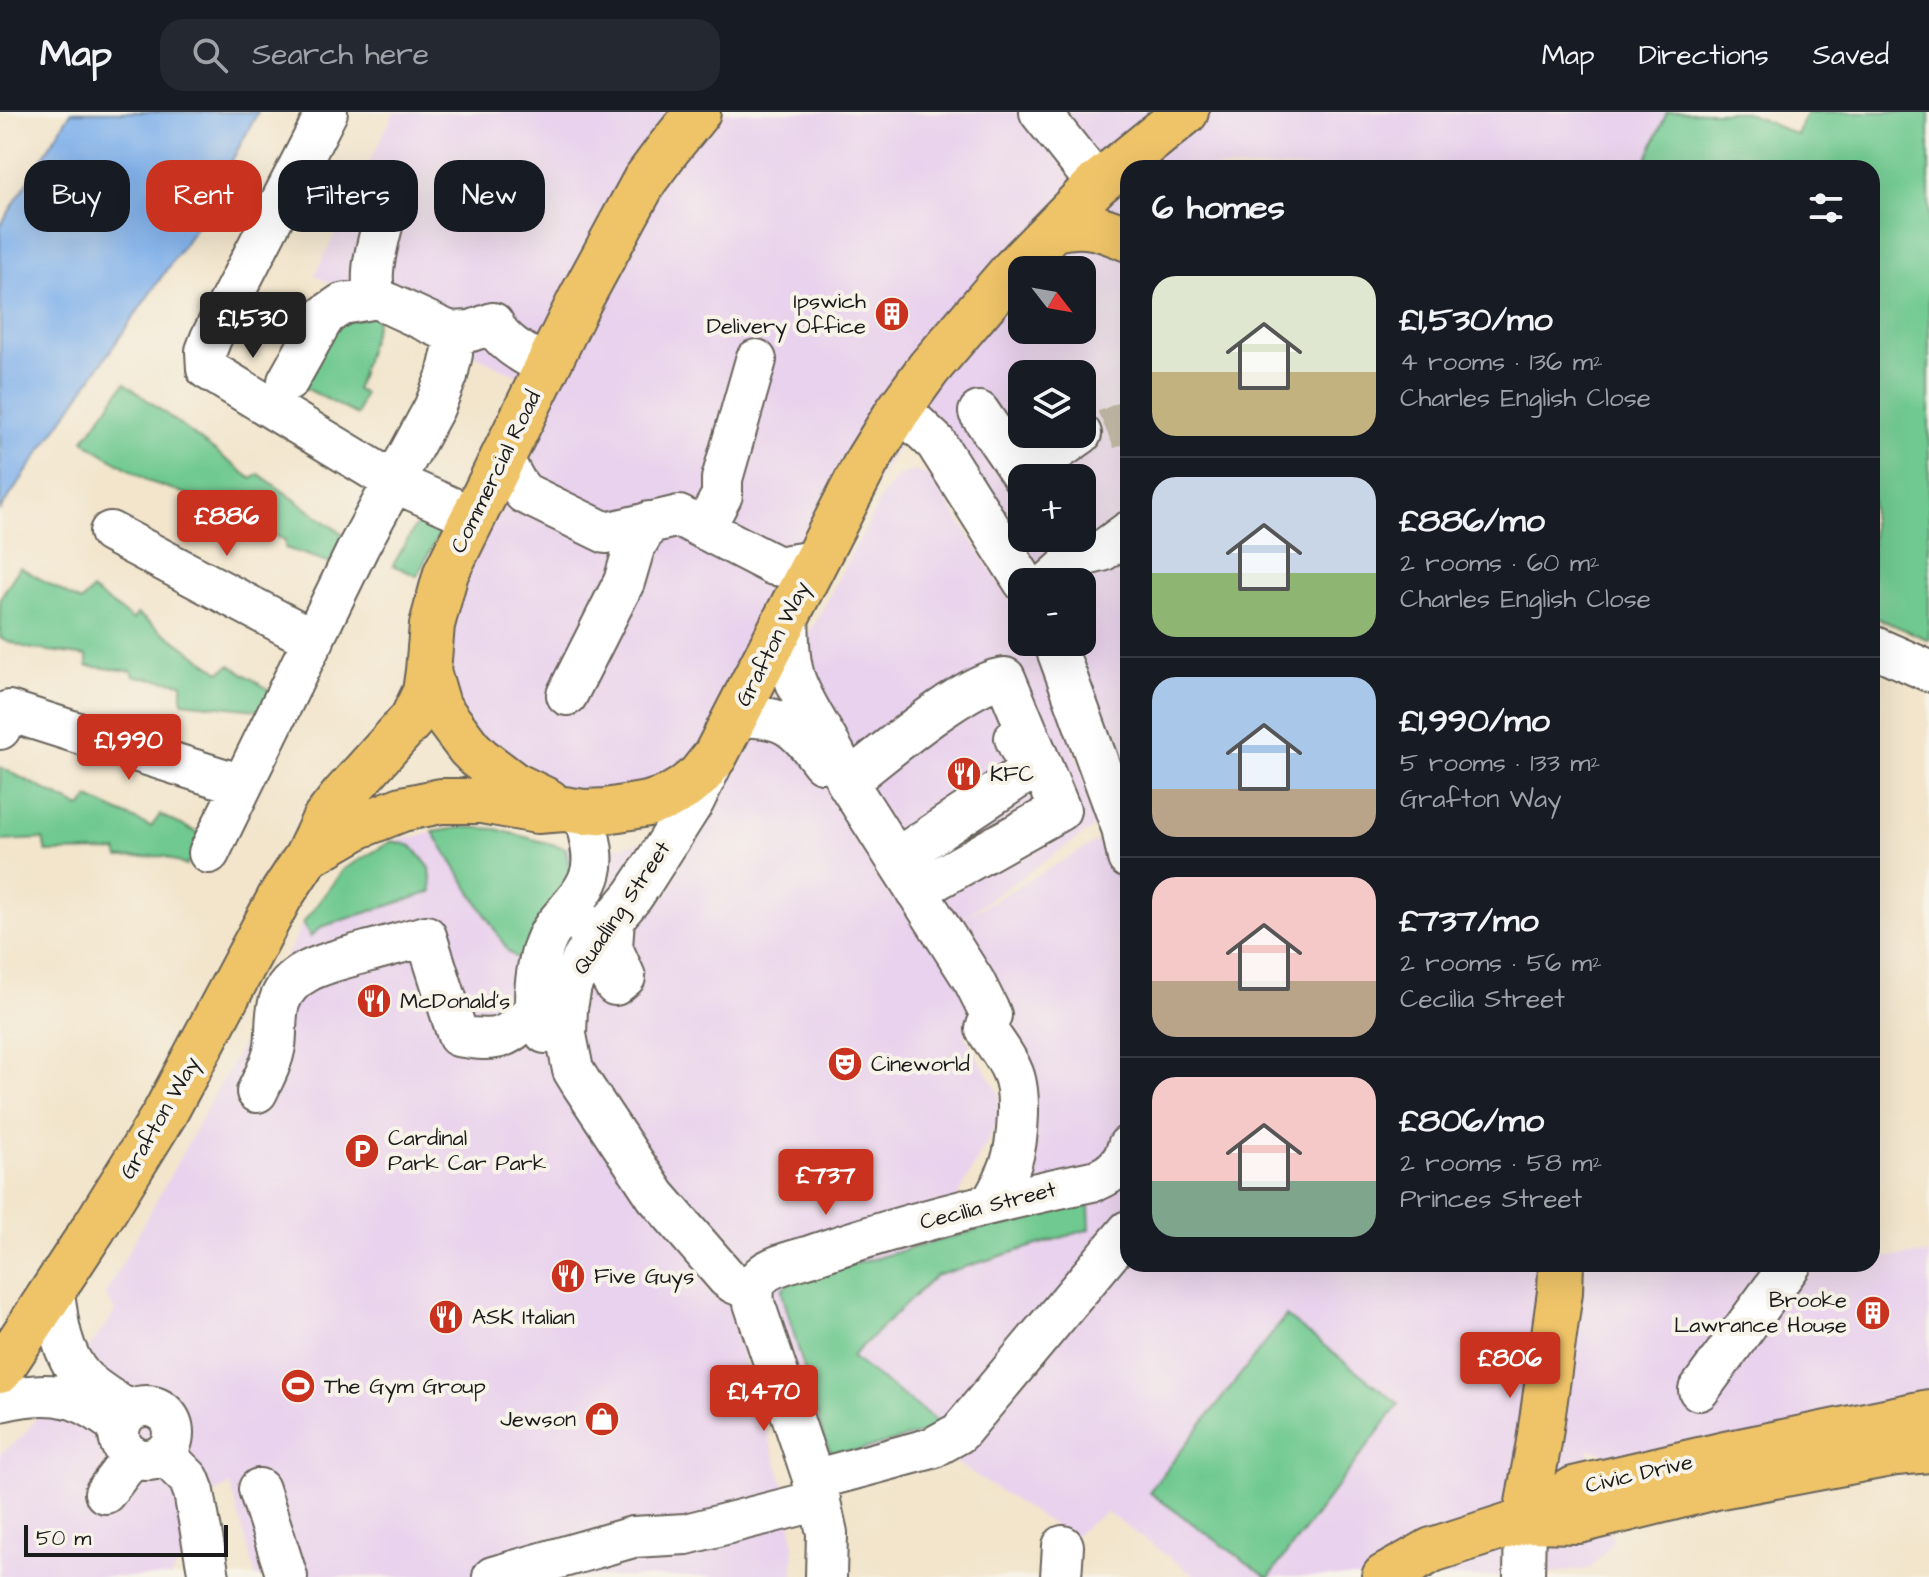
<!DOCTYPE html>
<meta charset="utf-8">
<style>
:root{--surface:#171b24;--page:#242831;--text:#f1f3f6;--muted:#9ea1a6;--line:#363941;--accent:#c8321e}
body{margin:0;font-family:"Architects Daughter",sans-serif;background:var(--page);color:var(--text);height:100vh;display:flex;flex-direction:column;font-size:30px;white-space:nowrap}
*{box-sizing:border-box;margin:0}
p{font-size:26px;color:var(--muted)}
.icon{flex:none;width:44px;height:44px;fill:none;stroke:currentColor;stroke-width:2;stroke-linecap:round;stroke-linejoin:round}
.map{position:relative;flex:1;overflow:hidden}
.drawer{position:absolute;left:1120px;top:48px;width:760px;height:1112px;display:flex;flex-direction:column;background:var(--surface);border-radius:24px;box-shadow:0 8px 32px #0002}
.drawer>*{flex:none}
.top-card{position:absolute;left:24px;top:48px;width:760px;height:72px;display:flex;gap:16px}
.needle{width:52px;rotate:121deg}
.fabs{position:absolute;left:1008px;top:144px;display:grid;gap:16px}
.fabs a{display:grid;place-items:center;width:88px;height:88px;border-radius:16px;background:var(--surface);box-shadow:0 8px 32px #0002;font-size:40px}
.scale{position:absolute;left:24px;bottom:20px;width:204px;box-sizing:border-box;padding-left:8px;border:4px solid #1c1c1c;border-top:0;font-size:22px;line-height:28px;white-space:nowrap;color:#1c1c1c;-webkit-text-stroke:6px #f7f3e8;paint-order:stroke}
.price{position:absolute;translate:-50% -68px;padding:0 18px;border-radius:8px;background:var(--accent);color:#fff;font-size:26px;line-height:52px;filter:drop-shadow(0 2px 4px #0008)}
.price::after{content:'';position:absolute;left:50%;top:48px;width:24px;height:18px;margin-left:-12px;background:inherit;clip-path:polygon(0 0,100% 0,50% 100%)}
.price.on{background:#222;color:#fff}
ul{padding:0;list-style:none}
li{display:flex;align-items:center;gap:24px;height:200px;padding:0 32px}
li+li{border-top:2px solid var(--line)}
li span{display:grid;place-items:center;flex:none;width:224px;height:160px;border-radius:24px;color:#555}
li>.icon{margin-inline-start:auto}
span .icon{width:96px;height:96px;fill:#fffc;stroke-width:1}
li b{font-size:34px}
h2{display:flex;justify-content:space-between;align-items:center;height:96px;padding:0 32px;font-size:34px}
.chip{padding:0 28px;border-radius:24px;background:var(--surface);box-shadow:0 8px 32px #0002;font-size:28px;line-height:72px}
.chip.on{background:var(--accent);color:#fff}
header{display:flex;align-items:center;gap:48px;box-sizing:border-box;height:112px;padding:0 40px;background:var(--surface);border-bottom:2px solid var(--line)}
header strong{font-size:38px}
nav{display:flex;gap:44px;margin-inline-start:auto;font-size:28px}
.search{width:560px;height:72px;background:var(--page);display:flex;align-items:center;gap:20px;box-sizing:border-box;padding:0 28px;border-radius:24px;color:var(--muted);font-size:30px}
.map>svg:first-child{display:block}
.built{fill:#e9d2ed;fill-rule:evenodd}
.green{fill:#6fc990;stroke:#467256;stroke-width:2}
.water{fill:#80b1eb;stroke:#4e6684;stroke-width:2}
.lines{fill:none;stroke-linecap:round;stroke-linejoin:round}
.minor-tunnel{stroke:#c7bda9;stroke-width:40;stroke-dasharray:40 20;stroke-linecap:butt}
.minor-casing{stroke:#67625a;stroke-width:44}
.major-casing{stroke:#67625a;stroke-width:48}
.minor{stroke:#fff;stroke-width:40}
.major{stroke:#efc469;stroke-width:44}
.labels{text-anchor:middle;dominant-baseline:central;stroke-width:8;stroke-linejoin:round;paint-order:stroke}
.poi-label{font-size:22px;fill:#1c1c1c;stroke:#f7f3e8;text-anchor:start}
.street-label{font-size:22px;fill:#1c1c1c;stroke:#f7f3e8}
</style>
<header>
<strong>Map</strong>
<div class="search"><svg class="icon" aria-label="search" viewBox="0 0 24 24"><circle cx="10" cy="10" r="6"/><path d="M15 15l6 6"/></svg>Search here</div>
<nav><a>Map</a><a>Directions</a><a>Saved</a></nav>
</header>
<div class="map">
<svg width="1929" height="1465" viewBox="0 0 1929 1465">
<rect width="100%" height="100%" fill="#f7f3e8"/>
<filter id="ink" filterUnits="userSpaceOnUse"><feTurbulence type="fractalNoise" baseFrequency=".0125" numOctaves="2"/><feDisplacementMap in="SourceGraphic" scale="16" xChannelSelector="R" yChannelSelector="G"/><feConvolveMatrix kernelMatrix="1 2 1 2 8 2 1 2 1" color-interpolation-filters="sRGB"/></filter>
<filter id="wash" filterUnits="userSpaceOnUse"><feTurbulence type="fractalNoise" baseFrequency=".006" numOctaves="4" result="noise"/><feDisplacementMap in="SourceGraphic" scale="32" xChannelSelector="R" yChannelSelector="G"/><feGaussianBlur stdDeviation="1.8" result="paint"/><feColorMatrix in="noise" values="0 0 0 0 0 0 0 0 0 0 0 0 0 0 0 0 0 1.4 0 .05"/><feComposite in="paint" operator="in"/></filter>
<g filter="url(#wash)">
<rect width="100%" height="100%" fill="#f2e5cc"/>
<path class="built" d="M 394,0 L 1667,0 L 1643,56 L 1128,56 L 1128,1152 L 1872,1152 L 1872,1146 L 1929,1142 L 1929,1300 L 1654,1358 L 1588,1336 L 1613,1430 L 1590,1457 L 1516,1465 L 1197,1465 L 1106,1400 L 1072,1425 L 950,1347 L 818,1381 L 753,1179 L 992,1090 L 1017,995 L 972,900 L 965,924 L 999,981 L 998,1009 L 957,1086 L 728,1181 L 737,1224 L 786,1381 L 794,1432 L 793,1465 L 256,1465 L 230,1373 L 189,1394 L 196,1428 L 170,1465 L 0,1465 L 0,1342 L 22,1325 L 107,1212 L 115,1199 L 105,1182 L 253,913 L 303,811 L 344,757 L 392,729 L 464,715 L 496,717 L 566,736 L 609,737 L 657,727 L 696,702 L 729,673 L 885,379 L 899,364 L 914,359 L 930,363 L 1022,507 L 1022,530 L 1036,530 L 1100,711 L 958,809 L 1122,715 L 1054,530 L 1082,530 L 1082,470 L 1024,470 L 914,310 L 669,685 L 513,672 L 428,559 L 538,274 L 355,185 L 315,163 ZM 1022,158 L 1082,158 L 1082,218 L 1022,218 ZM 1022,262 L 1082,262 L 1082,322 L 1022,322 ZM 1022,366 L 1082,366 L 1082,426 L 1022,426 Z"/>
<path class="green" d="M 1667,0 L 1745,0 L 1797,23 L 1807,0 L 1929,0 L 1929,528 L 1872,504 L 1872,56 L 1643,56 Z
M 379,202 L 356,278 L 364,281 L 357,303 L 296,271 L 325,215 Z
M 125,271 L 252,367 L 259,362 L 348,426 L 334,452 L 285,436 L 285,428 L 240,410 L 241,400 L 150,370 L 89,333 L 84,328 Z
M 420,406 L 442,417 L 417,464 L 393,453 Z
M 20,455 L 81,490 L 92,478 L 133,508 L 137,502 L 220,560 L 230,553 L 274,581 L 266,599 L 182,590 L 182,571 L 134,564 L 132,559 L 87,554 L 87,544 L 27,536 L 0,526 L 0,486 Z
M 0,655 L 81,696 L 89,686 L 151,715 L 160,703 L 203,723 L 186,754 L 164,744 L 119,746 L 117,739 L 46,740 L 43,727 L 0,729 Z
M 464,715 L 496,717 L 566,736 L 572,769 L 527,854 L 509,840 L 433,720 Z
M 392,729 L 412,734 L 430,756 L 432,780 L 321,815 L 310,825 L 303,811 L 344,757 Z
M 1079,1090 L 1089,1095 L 1090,1117 L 935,1164 L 851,1245 L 945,1315 L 839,1344 L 830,1339 L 824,1326 L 783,1184 L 782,1177 L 789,1170 Z
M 1286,1204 L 1399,1292 L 1269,1465 L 1267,1465 L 1149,1380 Z"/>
<path class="water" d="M 71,0 L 258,0 L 196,115 L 0,398 L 0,114 Z"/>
</g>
<g filter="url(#ink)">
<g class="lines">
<path class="minor-tunnel" d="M 1106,318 L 1128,308"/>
<g class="minor-casing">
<path id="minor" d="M 327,0 L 211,226 L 206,239 L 207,257 L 394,370 L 475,406
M 1040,0 L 1097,72
M 376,186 C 367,161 379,130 384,105
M 288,269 L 320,212 L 326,203 L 342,192 L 376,186 L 450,220 L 471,219 L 493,211 C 502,232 528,244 547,255
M 898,299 L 914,310 L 936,331 L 1024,470
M 979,300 L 1024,366
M 502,346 L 516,371 L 524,381 L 606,421 L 679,404 L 774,453 L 782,454 L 815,449
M 1022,363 L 1081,322
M 704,417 L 722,383 L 722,367 L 756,248
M 110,420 L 314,528
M 1078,445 L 1102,439 L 1128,420
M 1050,470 L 1078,445 L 1065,426
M 788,503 C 789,526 788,549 796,570 C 810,606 835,634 847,670 L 974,869 L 991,903 L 986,917 C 994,930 1006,944 1012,959 C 1022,980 1018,1029 1011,1051 C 1006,1065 999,1078 992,1090
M 1054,530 L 1122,716 L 1128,746
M 1872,534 L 1929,559
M 567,583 L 624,470 L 634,436 L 649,410
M 736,605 C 784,603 794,613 822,650
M 0,617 L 9,599 L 242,673
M 711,654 L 694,689 L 645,766 L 633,784 L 592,832 L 581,850 L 571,874 L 567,896 L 566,923 L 573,958 L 581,971 L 656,1084 L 727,1166 L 734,1171 L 753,1179
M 847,670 C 879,645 968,568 1005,566 L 1060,698 L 916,779
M 209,741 L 359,434 L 434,296 L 447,264 L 452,242
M 896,747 L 1030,658 L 1015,626
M 585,810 L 592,832 L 615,873 L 625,865 L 612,836 L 614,806
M 545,921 C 541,914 537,907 536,898 C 533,875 539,835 553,816 C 566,798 586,781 591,760 C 596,741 587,719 584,700
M 257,980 C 264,965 272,951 275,934 C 277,920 275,904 279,891 C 289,856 336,849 366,840 C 386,835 406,829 426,824 L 458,924 C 499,931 508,927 535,897
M 54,1178 C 57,1208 61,1242 83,1266 C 96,1279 114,1289 129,1299
M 1699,1278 L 1791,1152
M 0,1289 C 43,1279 73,1279 109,1307
M119 1321a27 27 0 1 1 54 0a27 27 0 1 1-54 0Z
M 164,1342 L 189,1367 L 194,1380 L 209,1465
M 813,1368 L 932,1336 L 959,1321 L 1128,1119
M 259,1377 L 287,1465
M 105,1381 L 133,1344
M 493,1465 L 633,1425 L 686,1422 L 820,1388
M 826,1465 L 827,1421 L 818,1381 L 754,1191 C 753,1180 753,1171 762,1163 C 772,1153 799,1148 813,1143 C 906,1111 1001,1088 1097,1068 C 1112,1062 1124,1051 1128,1034
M 1061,1465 L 1063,1434
M 1524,1465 L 1525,1408"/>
</g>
<g class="major-casing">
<path id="major" d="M 1054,117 C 1084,110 1100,115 1128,127
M 548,689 L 513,672 L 480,647 L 469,636 L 439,596 L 428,559 L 432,513 L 446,461 L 580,188 L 645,68 L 668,37 L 698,0
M 307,744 L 359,714 L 402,697 L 441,689 L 482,689 L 537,699 L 564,697 L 584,700 L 606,699 L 648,692 L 669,685 L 684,676 L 699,664 L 715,644 L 867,349 L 898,299 L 929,256 L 1012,159 L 1097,72 L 1186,0
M 0,1259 L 94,1116 L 165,1001 L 280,785 L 307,744 L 324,708 L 342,685 L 412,607 L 425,580 L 428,559
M 1525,1408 L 1579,1409 L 1716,1375 L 1896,1341 L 1929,1338
M 1525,1408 L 1539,1330 L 1560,1180 L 1561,1152
M 1384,1465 L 1432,1438 L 1525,1408 L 1574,1377 L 1730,1341 L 1929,1300"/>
</g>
<use href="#minor" class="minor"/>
<use href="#major" class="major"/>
</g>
</g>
<defs>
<g id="building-disc" transform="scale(1.8)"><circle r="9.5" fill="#c8321e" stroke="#f7f3e8"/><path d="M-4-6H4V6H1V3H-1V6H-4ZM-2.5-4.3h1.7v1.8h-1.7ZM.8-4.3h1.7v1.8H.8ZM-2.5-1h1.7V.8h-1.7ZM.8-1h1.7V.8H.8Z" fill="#fff"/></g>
<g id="restaurant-disc" transform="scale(1.8)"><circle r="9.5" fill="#c8321e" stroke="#f7f3e8"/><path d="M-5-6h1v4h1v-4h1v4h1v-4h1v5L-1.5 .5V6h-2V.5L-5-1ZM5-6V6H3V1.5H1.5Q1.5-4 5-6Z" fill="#fff"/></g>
<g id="theatre-disc" transform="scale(1.8)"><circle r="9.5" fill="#c8321e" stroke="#f7f3e8"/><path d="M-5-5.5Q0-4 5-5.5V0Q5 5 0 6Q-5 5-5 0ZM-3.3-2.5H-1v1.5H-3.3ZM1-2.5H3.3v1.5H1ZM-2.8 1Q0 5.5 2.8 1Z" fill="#fff"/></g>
<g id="parking-disc" transform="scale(1.8)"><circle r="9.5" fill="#c8321e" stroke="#f7f3e8"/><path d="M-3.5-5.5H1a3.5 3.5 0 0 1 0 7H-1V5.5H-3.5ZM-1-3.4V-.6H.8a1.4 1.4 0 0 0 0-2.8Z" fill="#fff"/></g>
<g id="stadium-disc" transform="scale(1.8)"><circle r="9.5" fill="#c8321e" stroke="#f7f3e8"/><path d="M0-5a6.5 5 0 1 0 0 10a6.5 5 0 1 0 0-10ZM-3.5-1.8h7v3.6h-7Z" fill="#fff"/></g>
<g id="shop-disc" transform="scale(1.8)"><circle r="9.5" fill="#c8321e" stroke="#f7f3e8"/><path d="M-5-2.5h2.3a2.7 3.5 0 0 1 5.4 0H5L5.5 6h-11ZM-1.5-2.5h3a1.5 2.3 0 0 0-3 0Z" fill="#fff"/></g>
</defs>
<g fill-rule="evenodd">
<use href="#building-disc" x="892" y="202"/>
<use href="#restaurant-disc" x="964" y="662"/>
<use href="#restaurant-disc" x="374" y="889"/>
<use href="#theatre-disc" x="845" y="952"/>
<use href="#parking-disc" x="362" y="1039"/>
<use href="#restaurant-disc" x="568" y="1164"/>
<use href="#building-disc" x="1873" y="1201"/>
<use href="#restaurant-disc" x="446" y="1205"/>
<use href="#stadium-disc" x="298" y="1274"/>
<use href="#shop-disc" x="602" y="1307"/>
</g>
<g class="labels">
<g class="poi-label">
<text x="866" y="189" text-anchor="end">Ipswich<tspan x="866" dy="25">Delivery Office</tspan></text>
<text x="990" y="662">KFC</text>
<text x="400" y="889">McDonald's</text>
<text x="871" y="952">Cineworld</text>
<text x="388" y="1026">Cardinal<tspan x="388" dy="25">Park Car Park</tspan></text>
<text x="594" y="1164">Five Guys</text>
<text x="1847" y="1188" text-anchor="end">Brooke<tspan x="1847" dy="25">Lawrance House</tspan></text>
<text x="472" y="1205">ASK Italian</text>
<text x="324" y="1274">The Gym Group</text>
<text x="576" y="1307" text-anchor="end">Jewson</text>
</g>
<g class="street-label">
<text transform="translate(496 360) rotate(-64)">Commercial Road</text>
<text transform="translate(773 532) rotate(-63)">Grafton Way</text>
<text transform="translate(622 796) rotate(-56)">Quadling Street</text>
<text transform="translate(160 1006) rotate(-60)">Grafton Way</text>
<text transform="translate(988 1094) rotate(-14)">Cecilia Street</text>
<text transform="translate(1639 1362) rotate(-13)">Civic Drive</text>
</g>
</g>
</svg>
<div class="fabs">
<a><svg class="needle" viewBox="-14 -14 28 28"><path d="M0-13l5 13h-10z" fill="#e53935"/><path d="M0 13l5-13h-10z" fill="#9ea1a6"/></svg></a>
<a><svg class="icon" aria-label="layers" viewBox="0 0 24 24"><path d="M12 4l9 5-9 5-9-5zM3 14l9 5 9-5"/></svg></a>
<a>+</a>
<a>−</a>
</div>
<div class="scale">50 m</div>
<b class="price on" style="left:253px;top:248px">£1,530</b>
<b class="price" style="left:227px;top:446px">£886</b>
<b class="price" style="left:129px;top:670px">£1,990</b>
<b class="price" style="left:826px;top:1105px">£737</b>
<b class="price" style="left:1510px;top:1288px">£806</b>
<b class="price" style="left:764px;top:1321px">£1,470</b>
<div class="top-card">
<a class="chip">Buy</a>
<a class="chip on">Rent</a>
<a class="chip">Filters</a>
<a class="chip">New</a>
</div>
<section class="drawer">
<h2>6 homes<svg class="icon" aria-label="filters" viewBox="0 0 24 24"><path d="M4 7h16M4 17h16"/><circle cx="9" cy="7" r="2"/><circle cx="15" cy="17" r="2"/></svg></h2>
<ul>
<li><span style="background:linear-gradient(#dfe7d0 60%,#c2b280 0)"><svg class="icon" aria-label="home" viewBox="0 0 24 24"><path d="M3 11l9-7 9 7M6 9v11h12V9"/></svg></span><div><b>£1,530/mo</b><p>4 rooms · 136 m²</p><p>Charles English Close</p></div></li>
<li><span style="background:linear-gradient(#c9d6e8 60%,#8fb573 0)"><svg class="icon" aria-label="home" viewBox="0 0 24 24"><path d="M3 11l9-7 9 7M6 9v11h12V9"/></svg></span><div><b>£886/mo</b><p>2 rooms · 60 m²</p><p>Charles English Close</p></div></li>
<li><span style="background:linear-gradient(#a9c7e8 70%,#b9a48a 0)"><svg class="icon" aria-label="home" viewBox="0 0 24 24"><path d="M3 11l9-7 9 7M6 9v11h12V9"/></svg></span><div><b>£1,990/mo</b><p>5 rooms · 133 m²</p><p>Grafton Way</p></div></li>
<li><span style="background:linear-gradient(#f6c9c9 65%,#b9a48a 0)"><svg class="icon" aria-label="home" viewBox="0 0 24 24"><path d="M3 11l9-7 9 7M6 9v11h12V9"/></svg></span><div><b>£737/mo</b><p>2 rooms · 56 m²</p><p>Cecilia Street</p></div></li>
<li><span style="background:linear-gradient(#f6c9c9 65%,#7fa58c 0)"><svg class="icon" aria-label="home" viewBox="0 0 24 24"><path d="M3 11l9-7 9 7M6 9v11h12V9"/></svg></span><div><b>£806/mo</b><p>2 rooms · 58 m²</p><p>Princes Street</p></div></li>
</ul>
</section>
</div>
